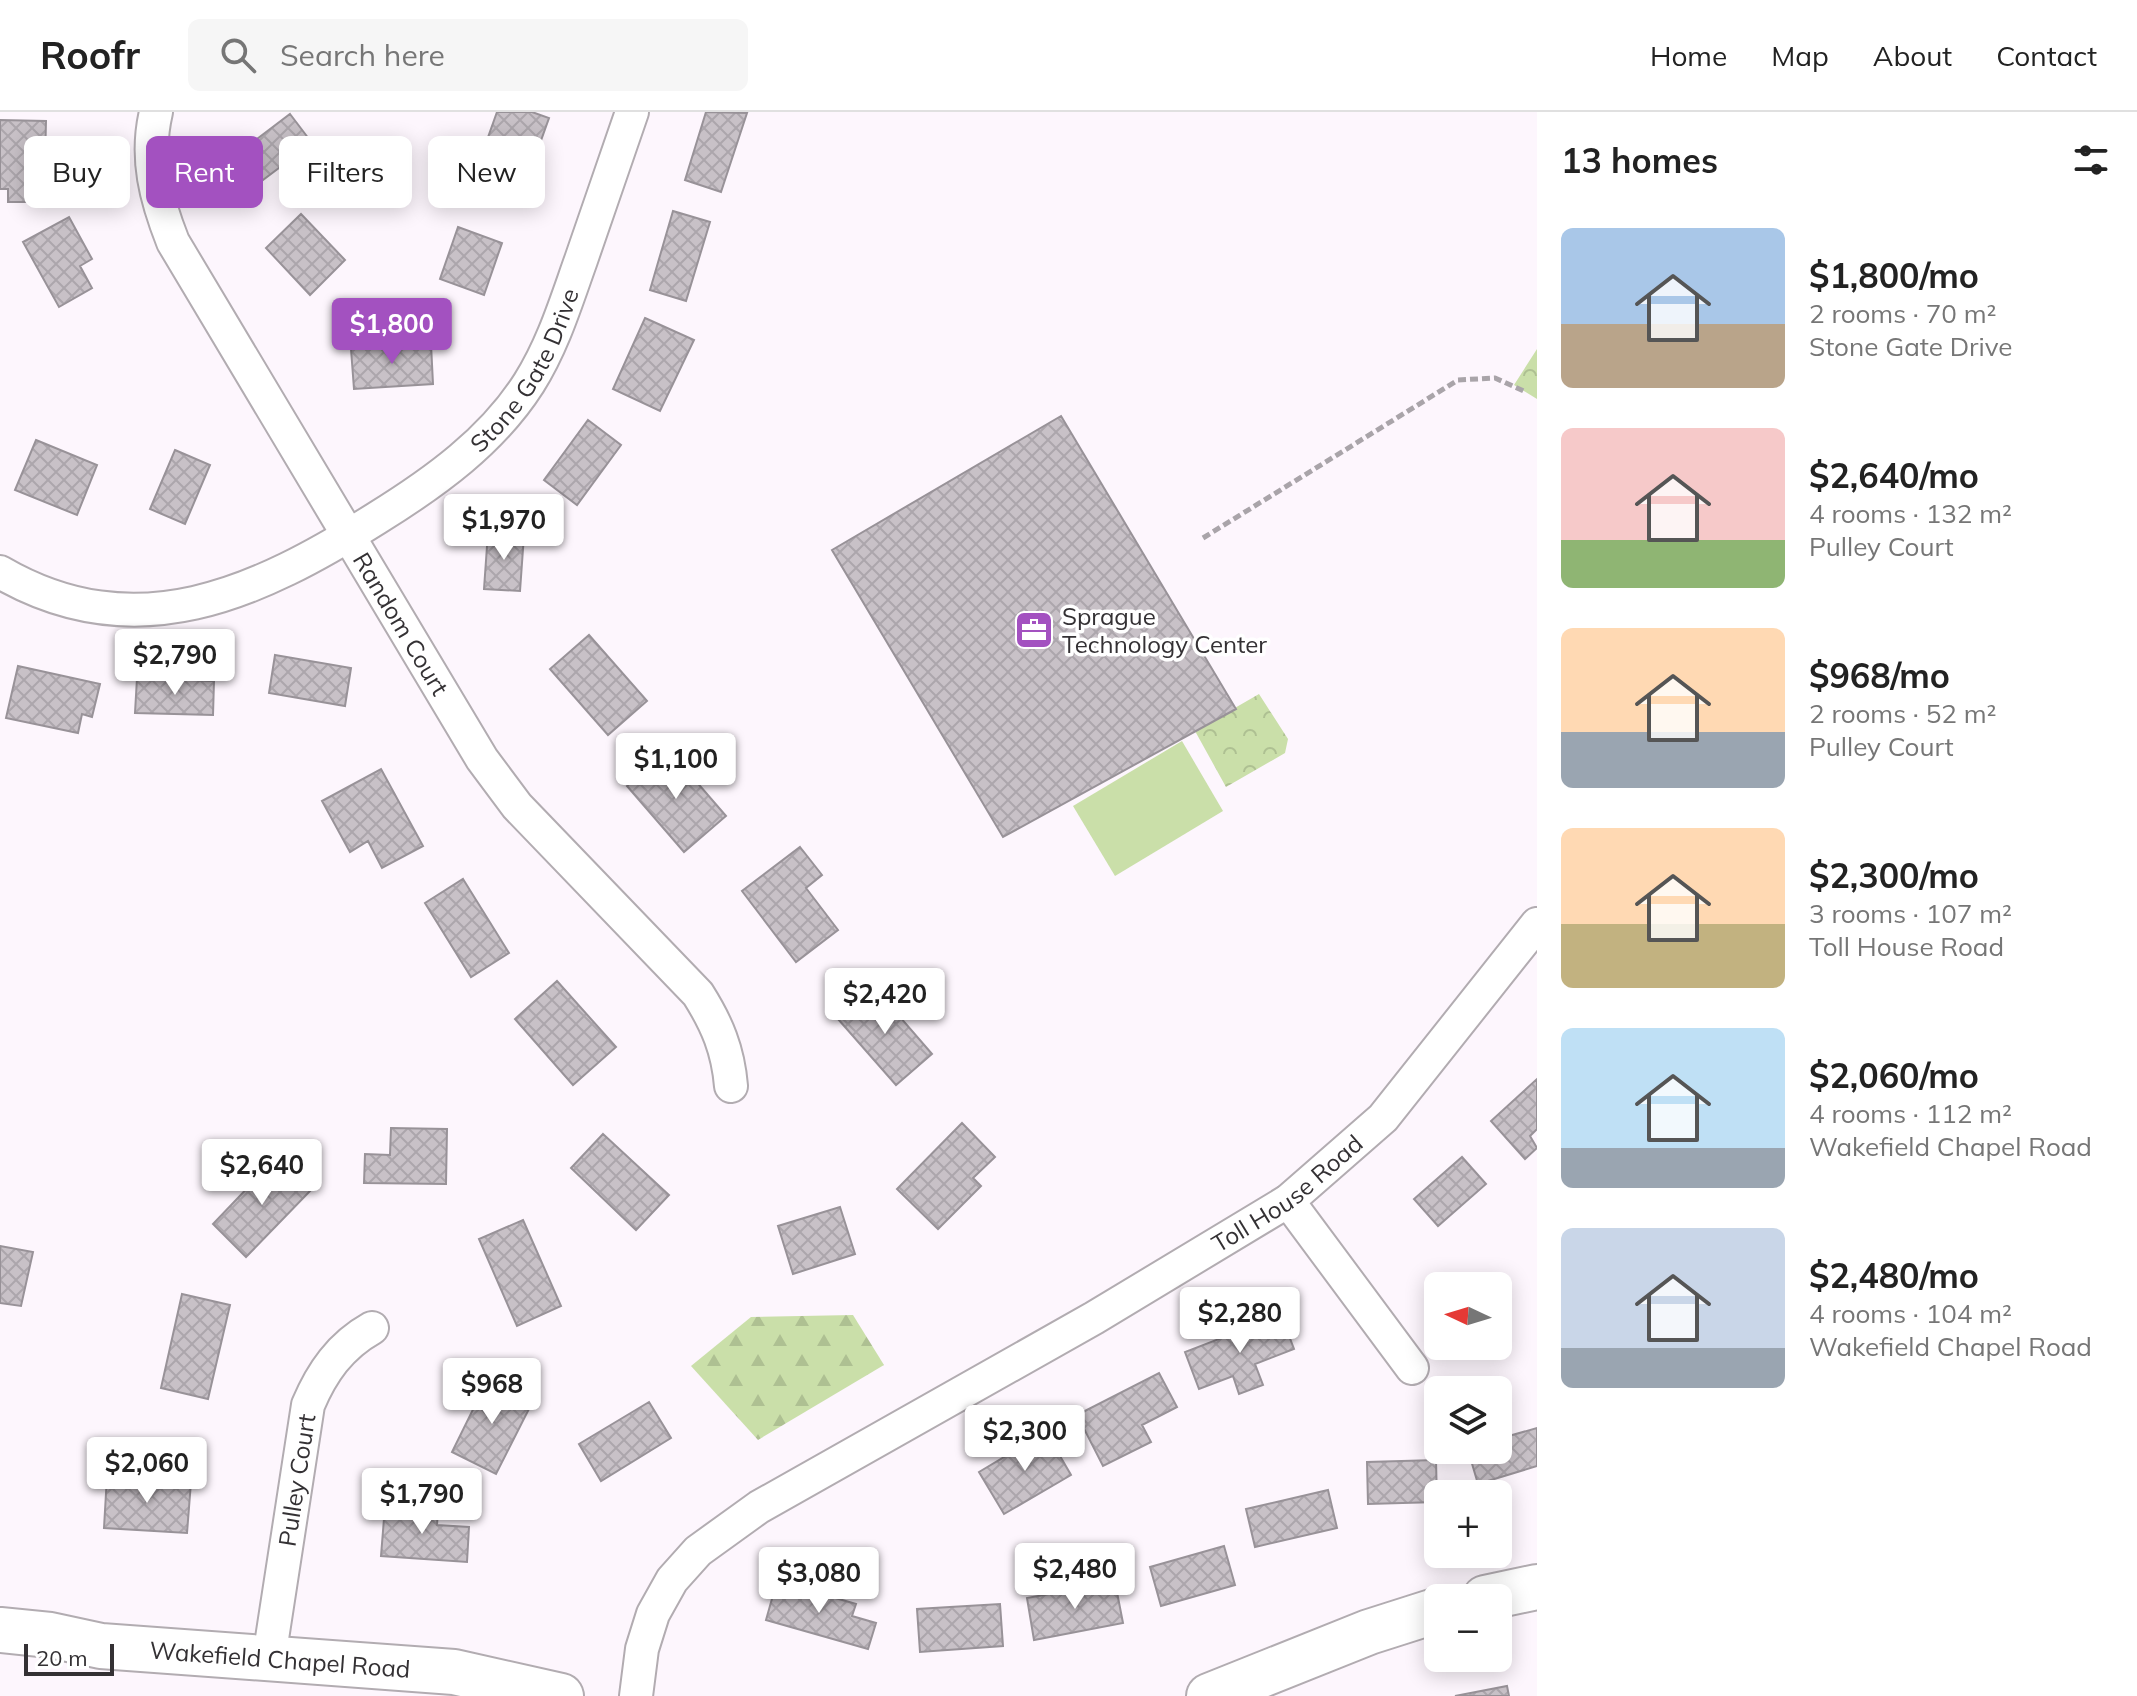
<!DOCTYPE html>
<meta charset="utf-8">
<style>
:root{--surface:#fff;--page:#f6f6f6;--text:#222;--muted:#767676;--line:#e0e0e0;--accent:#a351c0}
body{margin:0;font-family:Mulish,sans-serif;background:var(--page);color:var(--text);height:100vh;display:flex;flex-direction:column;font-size:30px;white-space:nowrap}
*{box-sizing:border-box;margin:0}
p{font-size:26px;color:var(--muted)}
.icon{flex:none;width:44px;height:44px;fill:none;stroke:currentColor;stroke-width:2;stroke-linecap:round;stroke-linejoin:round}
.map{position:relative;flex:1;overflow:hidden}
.sheet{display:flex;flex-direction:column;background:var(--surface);width:600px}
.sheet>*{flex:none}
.top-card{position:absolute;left:24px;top:24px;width:760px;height:72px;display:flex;gap:16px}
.needle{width:52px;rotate:274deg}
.buttons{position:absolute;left:1424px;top:1160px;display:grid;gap:16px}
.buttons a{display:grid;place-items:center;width:88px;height:88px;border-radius:12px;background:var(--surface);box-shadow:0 4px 20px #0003;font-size:40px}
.scale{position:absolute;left:24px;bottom:20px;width:90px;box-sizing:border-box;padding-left:8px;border:4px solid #343134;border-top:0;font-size:22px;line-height:28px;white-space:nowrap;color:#343134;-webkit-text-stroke:6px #fff;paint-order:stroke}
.price{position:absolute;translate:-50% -68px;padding:0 18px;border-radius:8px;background:#fff;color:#222;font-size:26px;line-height:52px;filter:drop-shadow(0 2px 4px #0008)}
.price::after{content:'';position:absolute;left:50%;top:48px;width:24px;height:18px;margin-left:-12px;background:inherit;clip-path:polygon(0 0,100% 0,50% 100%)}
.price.current{background:var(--accent);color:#fff}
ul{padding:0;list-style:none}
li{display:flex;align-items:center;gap:24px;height:200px;padding:0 24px}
li span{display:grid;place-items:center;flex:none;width:224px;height:160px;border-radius:12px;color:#555}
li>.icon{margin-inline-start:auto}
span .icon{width:96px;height:96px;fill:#fffc;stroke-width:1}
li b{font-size:34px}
h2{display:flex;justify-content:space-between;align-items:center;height:96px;padding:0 24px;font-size:34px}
.pill{padding:0 28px;border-radius:12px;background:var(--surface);box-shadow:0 4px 20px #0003;font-size:28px;line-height:72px}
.pill.current{background:var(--accent);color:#fff}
header{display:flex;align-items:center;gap:48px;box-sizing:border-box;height:112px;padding:0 40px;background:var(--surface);border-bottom:2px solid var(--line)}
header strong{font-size:38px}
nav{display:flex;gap:44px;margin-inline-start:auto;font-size:28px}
.search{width:560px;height:72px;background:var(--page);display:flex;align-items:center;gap:20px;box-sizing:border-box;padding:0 28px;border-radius:12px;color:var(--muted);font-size:30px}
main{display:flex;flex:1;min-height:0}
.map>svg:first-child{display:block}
.grass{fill:#cadfa9}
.forest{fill:url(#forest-firs)}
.park{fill:url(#park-crowns)}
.building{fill:url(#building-cross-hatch);stroke:#989298;stroke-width:2}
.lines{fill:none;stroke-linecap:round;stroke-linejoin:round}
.street-casing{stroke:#b2acb1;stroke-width:36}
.secondary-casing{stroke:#b2acb1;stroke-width:48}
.path{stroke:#a9a4a9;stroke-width:5;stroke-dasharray:8 4;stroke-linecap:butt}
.street{stroke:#fff;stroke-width:32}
.secondary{stroke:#fff;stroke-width:44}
.labels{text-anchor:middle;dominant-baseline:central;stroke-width:7;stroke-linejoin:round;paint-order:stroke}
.street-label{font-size:24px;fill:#343134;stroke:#fff}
.poi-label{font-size:24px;fill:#343134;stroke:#fff;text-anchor:start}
</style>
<header>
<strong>Roofr</strong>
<div class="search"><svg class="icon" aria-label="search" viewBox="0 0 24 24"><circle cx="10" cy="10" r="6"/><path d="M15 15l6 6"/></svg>Search here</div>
<nav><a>Home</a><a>Map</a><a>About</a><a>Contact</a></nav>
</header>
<main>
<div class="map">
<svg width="1537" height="1584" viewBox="0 0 1537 1584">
<defs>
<pattern id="forest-firs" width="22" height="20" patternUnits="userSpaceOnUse" patternTransform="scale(2)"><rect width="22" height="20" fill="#cadfa9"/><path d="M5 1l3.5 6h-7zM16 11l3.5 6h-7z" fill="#aec092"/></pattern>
<pattern id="park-crowns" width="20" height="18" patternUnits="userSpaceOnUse" patternTransform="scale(2)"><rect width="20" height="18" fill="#cadfa9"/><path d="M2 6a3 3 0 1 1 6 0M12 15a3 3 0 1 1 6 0" fill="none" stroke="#aec092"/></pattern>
<pattern id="building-cross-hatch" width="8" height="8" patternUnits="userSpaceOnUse" patternTransform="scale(2)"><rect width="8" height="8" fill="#c8c1c7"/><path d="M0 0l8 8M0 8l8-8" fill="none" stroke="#aca6ac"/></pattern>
</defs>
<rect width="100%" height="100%" fill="#fdf6fd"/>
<path class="grass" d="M 1182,629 L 1223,699 L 1115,764 L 1073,694 Z"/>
<path class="forest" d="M 853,1203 L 884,1253 L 758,1328 L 691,1254 L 751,1205 Z"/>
<path class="park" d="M 1537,237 L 1537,287 L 1514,273 Z
M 1259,582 L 1288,627 L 1285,641 L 1226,675 L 1195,619 Z"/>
<path class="building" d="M 497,0 L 532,0 L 549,6 L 524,76 L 476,59 Z
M 706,0 L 747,1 L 721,80 L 685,68 Z
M 290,2 L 312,31 L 251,77 L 229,48 Z
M 0,8 L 46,9 L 44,90 L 8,90 L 8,77 L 0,77 Z
M 673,99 L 710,110 L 686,189 L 650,178 Z
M 301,102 L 345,148 L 310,183 L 266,136 Z
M 69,105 L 92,147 L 80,154 L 92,176 L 59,195 L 23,130 Z
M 458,115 L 502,131 L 484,183 L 440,167 Z
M 645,206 L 694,228 L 660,299 L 613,277 Z
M 431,232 L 433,272 L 354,277 L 351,237 Z
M 1061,304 L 1236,597 L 1003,725 L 832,438 Z
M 588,308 L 621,333 L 577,393 L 544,368 Z
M 36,328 L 97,353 L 77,403 L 15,378 Z
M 175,338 L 210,353 L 185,412 L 150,397 Z
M 488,420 L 524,423 L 520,479 L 484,477 Z
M 589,523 L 647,589 L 608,623 L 550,557 Z
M 275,543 L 351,556 L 345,594 L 269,581 Z
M 18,554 L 100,572 L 92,605 L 82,602 L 78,621 L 6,606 Z
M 137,566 L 214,569 L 213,603 L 135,601 Z
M 669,638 L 726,704 L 684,740 L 627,674 Z
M 381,657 L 423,734 L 382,756 L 368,729 L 350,740 L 322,689 Z
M 800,735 L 822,763 L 806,776 L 838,818 L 796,850 L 742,779 Z
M 463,767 L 509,841 L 471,865 L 425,791 Z
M 557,869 L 616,935 L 573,973 L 515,907 Z
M 874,875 L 932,942 L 896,973 L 838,907 Z
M 1537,967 L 1537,1017 L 1530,1024 L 1537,1036 L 1525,1047 L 1491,1009 Z
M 962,1011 L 995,1045 L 973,1066 L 981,1074 L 938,1117 L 897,1077 Z
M 391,1016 L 447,1017 L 446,1072 L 364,1071 L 365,1042 L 390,1043 Z
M 603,1022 L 669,1083 L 636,1118 L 571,1056 Z
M 277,1045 L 311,1078 L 246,1145 L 213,1112 Z
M 1462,1045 L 1486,1072 L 1438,1114 L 1414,1087 Z
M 840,1095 L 855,1142 L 793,1162 L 778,1114 Z
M 523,1108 L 561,1194 L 517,1214 L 479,1127 Z
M 0,1134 L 33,1140 L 21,1194 L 0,1191 Z
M 182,1182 L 230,1193 L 208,1287 L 161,1276 Z
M 1281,1203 L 1294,1237 L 1255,1252 L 1263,1273 L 1239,1282 L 1233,1264 L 1199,1277 L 1185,1240 Z
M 1159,1261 L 1177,1295 L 1142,1313 L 1151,1330 L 1103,1354 L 1077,1303 Z
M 488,1267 L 533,1289 L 496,1362 L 452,1340 Z
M 649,1290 L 671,1326 L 601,1369 L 579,1332 Z
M 1537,1316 L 1537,1354 L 1478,1372 L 1468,1338 L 1498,1338 L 1498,1327 Z
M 1046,1320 L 1071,1363 L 1004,1402 L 979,1360 Z
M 1436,1348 L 1437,1390 L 1368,1392 L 1367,1350 Z
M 107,1364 L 191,1370 L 187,1421 L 104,1416 Z
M 1328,1378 L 1337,1416 L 1255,1435 L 1246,1397 Z
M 385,1394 L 438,1398 L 437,1413 L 469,1415 L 467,1450 L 381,1444 Z
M 1224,1434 L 1235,1473 L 1161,1494 L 1150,1455 Z
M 777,1469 L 856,1492 L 852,1504 L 876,1511 L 868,1537 L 766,1508 Z
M 1115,1470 L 1123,1511 L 1034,1528 L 1027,1486 Z
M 1000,1492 L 1003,1534 L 920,1540 L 917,1497 Z
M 1507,1574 L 1509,1584 L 1455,1584 Z"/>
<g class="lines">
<g class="street-casing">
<g id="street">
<path id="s1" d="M 156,0 C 145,46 156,87 173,130 L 482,647 L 517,694 L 698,882 C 717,912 728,938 731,974"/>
<path id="s2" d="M 0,460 C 136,539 258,481 377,406 C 435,370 492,329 529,271 C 553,233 566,190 581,148 C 598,99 615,49 632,0"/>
<path d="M 1288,1089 L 1412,1256"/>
<path id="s3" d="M 269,1546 L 308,1293 C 322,1260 340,1234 372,1216"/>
<path id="s4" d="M 636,1584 L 642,1537 L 653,1502 L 672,1468 L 698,1439 L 759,1395 L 1094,1206 L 1288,1089 L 1383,1006 L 1537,812"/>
</g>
</g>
<g class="secondary-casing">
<g id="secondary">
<path d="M 1485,1486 L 1537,1475"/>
<path id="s5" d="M 0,1518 L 50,1523 L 101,1534 L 454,1560 L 561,1584"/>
<path d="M 1209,1584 L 1369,1520 L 1438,1498"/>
</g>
</g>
<path class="path" d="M 1203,426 L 1458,268 L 1495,266 L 1526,280"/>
<use href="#street" class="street"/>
<use href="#secondary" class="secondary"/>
</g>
<defs>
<g id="office-square" transform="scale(2)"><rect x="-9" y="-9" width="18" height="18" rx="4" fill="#a351c0" stroke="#fff"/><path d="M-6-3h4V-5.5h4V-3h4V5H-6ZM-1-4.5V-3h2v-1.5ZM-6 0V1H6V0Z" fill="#fff"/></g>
</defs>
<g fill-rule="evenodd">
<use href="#office-square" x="1034" y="518"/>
</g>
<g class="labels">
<g class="street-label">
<text stroke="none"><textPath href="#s2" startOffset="618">Stone Gate Drive</textPath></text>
<text stroke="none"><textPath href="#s1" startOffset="578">Random Court</textPath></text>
<text stroke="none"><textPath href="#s4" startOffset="852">Toll House Road</textPath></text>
<text stroke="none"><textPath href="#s3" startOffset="180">Pulley Court</textPath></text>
<text stroke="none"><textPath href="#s5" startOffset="282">Wakefield Chapel Road</textPath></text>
</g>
<g class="poi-label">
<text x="1062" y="504">Sprague<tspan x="1062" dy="28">Technology Center</tspan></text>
</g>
</g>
</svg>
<div class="buttons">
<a><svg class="needle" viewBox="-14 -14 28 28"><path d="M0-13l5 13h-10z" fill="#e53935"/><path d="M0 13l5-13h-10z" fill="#767676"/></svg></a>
<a><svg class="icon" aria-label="layers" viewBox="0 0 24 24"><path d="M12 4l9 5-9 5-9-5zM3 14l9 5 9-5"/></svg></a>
<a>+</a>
<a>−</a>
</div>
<div class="scale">20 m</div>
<b class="price current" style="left:392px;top:254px">$1,800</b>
<b class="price" style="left:504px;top:450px">$1,970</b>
<b class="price" style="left:175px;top:585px">$2,790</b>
<b class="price" style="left:676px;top:689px">$1,100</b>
<b class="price" style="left:885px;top:924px">$2,420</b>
<b class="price" style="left:262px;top:1095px">$2,640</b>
<b class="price" style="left:1240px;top:1243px">$2,280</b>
<b class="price" style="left:492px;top:1314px">$968</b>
<b class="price" style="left:1025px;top:1361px">$2,300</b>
<b class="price" style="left:147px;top:1393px">$2,060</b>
<b class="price" style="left:422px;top:1424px">$1,790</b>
<b class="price" style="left:1075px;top:1499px">$2,480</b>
<b class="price" style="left:819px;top:1503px">$3,080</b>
<div class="top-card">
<a class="pill">Buy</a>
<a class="pill current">Rent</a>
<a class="pill">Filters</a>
<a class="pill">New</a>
</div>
</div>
<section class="sheet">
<h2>13 homes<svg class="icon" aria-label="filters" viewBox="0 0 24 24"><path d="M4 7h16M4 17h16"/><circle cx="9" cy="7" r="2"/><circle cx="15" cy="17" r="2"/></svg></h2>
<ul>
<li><span style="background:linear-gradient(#a9c7e8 60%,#b9a48a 0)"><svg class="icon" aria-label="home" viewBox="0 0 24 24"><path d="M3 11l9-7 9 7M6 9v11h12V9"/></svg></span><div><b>$1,800/mo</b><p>2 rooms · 70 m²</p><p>Stone Gate Drive</p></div></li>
<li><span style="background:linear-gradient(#f6c9c9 70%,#8fb573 0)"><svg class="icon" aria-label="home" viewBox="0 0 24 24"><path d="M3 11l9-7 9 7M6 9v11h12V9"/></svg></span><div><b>$2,640/mo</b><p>4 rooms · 132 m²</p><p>Pulley Court</p></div></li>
<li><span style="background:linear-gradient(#ffd9b3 65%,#9aa5b1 0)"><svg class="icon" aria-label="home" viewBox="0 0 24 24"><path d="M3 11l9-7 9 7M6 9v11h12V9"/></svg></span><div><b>$968/mo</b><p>2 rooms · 52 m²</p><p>Pulley Court</p></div></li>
<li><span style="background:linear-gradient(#ffd9b3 60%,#c2b280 0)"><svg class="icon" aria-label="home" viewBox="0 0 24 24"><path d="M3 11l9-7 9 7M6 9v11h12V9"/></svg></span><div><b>$2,300/mo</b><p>3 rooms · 107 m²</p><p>Toll House Road</p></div></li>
<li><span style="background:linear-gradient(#bfe0f5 75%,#9aa5b1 0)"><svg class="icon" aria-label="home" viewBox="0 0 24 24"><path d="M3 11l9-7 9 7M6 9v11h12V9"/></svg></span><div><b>$2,060/mo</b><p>4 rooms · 112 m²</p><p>Wakefield Chapel Road</p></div></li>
<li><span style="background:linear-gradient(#c9d6e8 75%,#9aa5b1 0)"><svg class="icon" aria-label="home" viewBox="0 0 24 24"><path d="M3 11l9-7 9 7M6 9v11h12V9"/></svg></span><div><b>$2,480/mo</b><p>4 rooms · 104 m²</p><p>Wakefield Chapel Road</p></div></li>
</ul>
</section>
</main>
